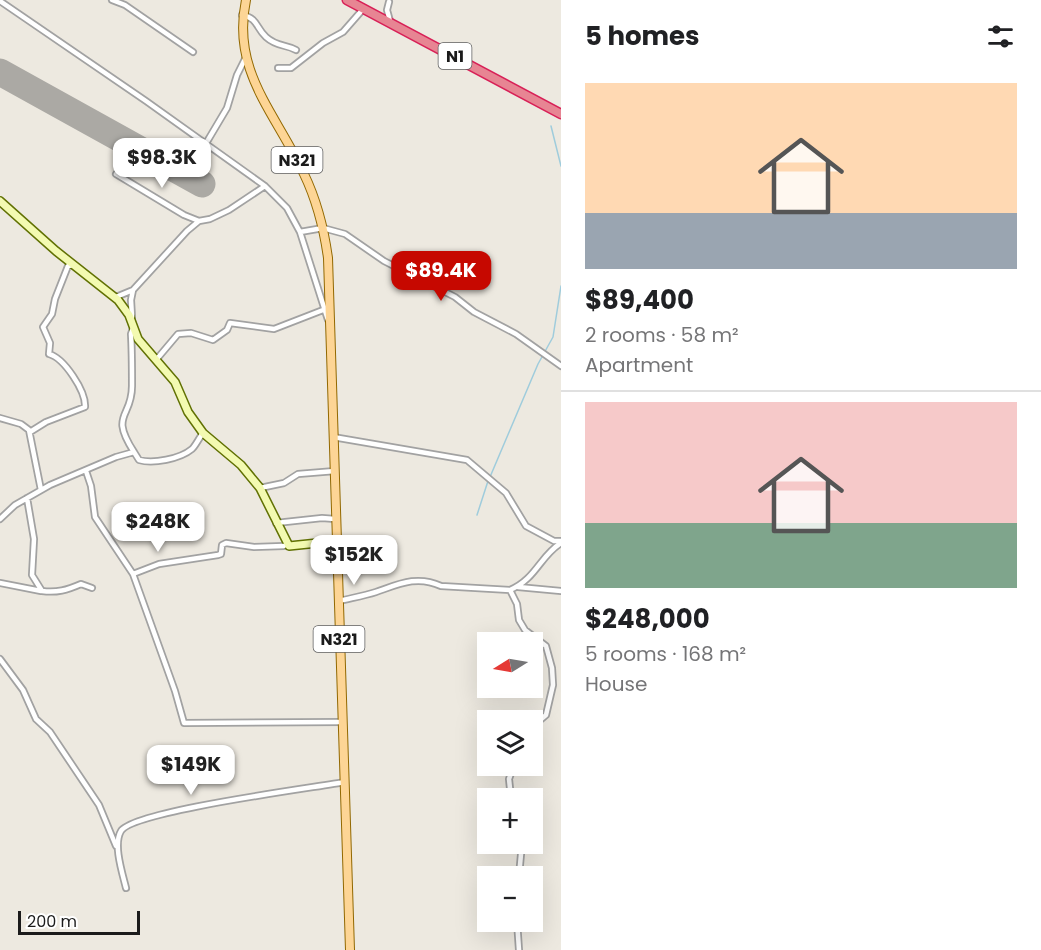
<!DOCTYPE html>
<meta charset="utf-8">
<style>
:root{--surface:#fff;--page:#f6f6f6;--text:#202124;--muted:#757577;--line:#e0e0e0;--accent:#c60800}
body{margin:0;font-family:Poppins,sans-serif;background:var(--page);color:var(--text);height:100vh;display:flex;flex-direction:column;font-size:22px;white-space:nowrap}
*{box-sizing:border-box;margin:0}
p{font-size:20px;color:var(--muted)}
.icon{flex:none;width:33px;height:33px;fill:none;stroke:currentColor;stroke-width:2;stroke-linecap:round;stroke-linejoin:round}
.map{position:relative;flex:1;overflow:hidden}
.panel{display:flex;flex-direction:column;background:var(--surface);width:480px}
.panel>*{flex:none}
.needle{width:39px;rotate:259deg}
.buttons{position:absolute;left:477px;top:632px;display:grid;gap:12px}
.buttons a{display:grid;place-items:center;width:66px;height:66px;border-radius:0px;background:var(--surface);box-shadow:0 6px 24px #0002;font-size:30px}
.scale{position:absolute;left:18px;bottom:15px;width:122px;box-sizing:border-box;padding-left:6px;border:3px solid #1b1b1b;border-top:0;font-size:16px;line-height:21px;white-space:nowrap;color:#1b1b1b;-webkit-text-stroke:4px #fff;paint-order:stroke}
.price{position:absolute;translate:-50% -51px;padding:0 14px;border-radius:12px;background:#fff;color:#222;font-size:20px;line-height:39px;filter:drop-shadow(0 2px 3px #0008)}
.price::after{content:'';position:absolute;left:50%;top:36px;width:18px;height:14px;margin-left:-9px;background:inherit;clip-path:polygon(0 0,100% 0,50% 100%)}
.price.active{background:var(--accent);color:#fff}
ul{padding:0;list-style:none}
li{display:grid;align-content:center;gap:12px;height:318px;padding:0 24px}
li+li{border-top:2px solid var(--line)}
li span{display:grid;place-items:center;height:186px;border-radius:0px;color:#555}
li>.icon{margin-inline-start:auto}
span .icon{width:108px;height:108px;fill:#fffc;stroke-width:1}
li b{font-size:26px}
h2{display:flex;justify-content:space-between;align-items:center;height:72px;padding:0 24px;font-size:26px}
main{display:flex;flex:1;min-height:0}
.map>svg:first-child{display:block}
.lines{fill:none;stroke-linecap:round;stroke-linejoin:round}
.stream{stroke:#9fccdc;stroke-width:1.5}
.runway{stroke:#aba9a4;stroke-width:27}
.street-casing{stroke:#a2a2a2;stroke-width:8}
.secondary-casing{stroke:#617103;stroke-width:10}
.primary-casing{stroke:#926800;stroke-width:10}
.highway-casing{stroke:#d82057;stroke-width:11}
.street{stroke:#fff;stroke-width:4.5}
.secondary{stroke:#f3fab1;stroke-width:7}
.primary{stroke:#fdd595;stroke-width:8}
.highway{stroke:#e78593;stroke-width:8}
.labels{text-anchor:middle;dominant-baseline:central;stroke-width:4.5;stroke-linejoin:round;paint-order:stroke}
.shield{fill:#fff;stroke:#5f5f5f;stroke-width:1.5}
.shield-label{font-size:16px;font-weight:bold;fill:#1b1b1b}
</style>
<main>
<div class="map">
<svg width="561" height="950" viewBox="0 0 561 950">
<rect width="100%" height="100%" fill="#ede9e0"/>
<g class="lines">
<path class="stream" d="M 551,126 L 561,166
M 490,477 L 538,364 L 553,337 L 561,286
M 477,515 L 488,481"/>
<path class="runway" d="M 0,72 L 202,184"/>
<g class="street-casing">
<path id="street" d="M 112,0 L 125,5 L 193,52
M 0,1 L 146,101 L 265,186 L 287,208 L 300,232 L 328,320
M 389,2 L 387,10 L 390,21
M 242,15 C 258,18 256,28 266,37 C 277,47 285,44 296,50
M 278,68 L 291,68 L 323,43 L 343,32 L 364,8
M 205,145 L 227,108 L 237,75 L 245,59
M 116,174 L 184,215 L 199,221
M 300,232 L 323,228 L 345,234 L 384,261 L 455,297 L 474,312 L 516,334 L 561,366
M 113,296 L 116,297 L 133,290
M 132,317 L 131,300 L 133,290 L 187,231 L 199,221 L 210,219 L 229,210 L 265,186
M 133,328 L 131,334 C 132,351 132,369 132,386 C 132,419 109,413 134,452
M 156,360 L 178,334 L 191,333 L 213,340 L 227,330 L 230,323 L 274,329 L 323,310
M 0,418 L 21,424 L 29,430 L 41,490
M 30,432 L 46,422 L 85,407 C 86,391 64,358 49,354 L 50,343 L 43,327 L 52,314 L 55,299 L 68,266 L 74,265
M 333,437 L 467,460 L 506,493 L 526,526 L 554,541 L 561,541
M 86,471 L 91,486 L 95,517 L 133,574 L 175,691 L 184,723 L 342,722
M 260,488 L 284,483 L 298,474 L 335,471
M 27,498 L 34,539 L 32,575 L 42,591 C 57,593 67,590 81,584 L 92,588
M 0,519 L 15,505 L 50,485 L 116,457 L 134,452 L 139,460 C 153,464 180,459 192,449 C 196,445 199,438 203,433
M 276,523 L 322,518 L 335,519
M 133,574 L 159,564 L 218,555 L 221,554 L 222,545 L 226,543 L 254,547 L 284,546
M 0,583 L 41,591
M 518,587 L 561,591
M 510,590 L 517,604 L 519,620 L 525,630 L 546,646 L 552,668 L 553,685 L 546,715 L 532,727
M 339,601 C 351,598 364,596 376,592 C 399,584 417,575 441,586 L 510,590 C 536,579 540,556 561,543
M 0,659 L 23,690 L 36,719 L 50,732 L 99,805 L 116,846
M 511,798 L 509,779 L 514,765
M 519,876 L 522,843
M 126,888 C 122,872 113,844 121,831 C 133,811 312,788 345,782
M 517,921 L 519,950"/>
</g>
<g class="secondary-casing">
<path id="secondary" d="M 0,201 L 56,251 L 118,300 L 129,315 L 138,339 L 175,382 L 188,412 L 203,433 L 241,465 L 260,488 L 289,546 L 337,541"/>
</g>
<g class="primary-casing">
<path id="primary" d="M 246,0 C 231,72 276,113 304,174 C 317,201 324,229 328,258 L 350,950"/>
</g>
<g class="highway-casing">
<path id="highway" d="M 347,0 L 561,114"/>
</g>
<use href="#street" class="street"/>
<use href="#secondary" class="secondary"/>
<use href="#primary" class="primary"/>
<use href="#highway" class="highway"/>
</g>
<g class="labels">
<g class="shield">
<rect x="438.5" y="43" width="33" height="26" rx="4.5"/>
<rect x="271.5" y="147" width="51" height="26" rx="4.5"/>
<rect x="313.5" y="626" width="51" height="26" rx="4.5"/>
</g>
<g class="shield-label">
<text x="455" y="56">N1</text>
<text x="297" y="160">N321</text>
<text x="339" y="639">N321</text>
</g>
</g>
</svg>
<div class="buttons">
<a><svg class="needle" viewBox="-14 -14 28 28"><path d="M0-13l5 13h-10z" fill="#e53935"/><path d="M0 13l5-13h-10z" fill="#757577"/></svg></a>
<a><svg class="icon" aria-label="layers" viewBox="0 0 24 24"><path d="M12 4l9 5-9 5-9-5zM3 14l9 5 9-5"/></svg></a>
<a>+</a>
<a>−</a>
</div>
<div class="scale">200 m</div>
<b class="price" style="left:162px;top:189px">$98.3K</b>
<b class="price active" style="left:441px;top:302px">$89.4K</b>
<b class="price" style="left:158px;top:553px">$248K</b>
<b class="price" style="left:354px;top:586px">$152K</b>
<b class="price" style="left:191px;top:796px">$149K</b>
</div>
<section class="panel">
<h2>5 homes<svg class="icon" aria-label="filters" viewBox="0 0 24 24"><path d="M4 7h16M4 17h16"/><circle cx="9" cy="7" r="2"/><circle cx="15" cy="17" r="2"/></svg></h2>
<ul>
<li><span style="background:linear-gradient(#ffd9b3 70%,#9aa5b1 0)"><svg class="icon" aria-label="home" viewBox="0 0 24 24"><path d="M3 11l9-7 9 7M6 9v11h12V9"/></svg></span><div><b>$89,400</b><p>2 rooms · 58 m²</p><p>Apartment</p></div></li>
<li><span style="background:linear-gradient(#f6c9c9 65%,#7fa58c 0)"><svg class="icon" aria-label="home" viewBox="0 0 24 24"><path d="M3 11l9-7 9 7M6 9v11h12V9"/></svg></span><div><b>$248,000</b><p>5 rooms · 168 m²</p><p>House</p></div></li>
</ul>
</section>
</main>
